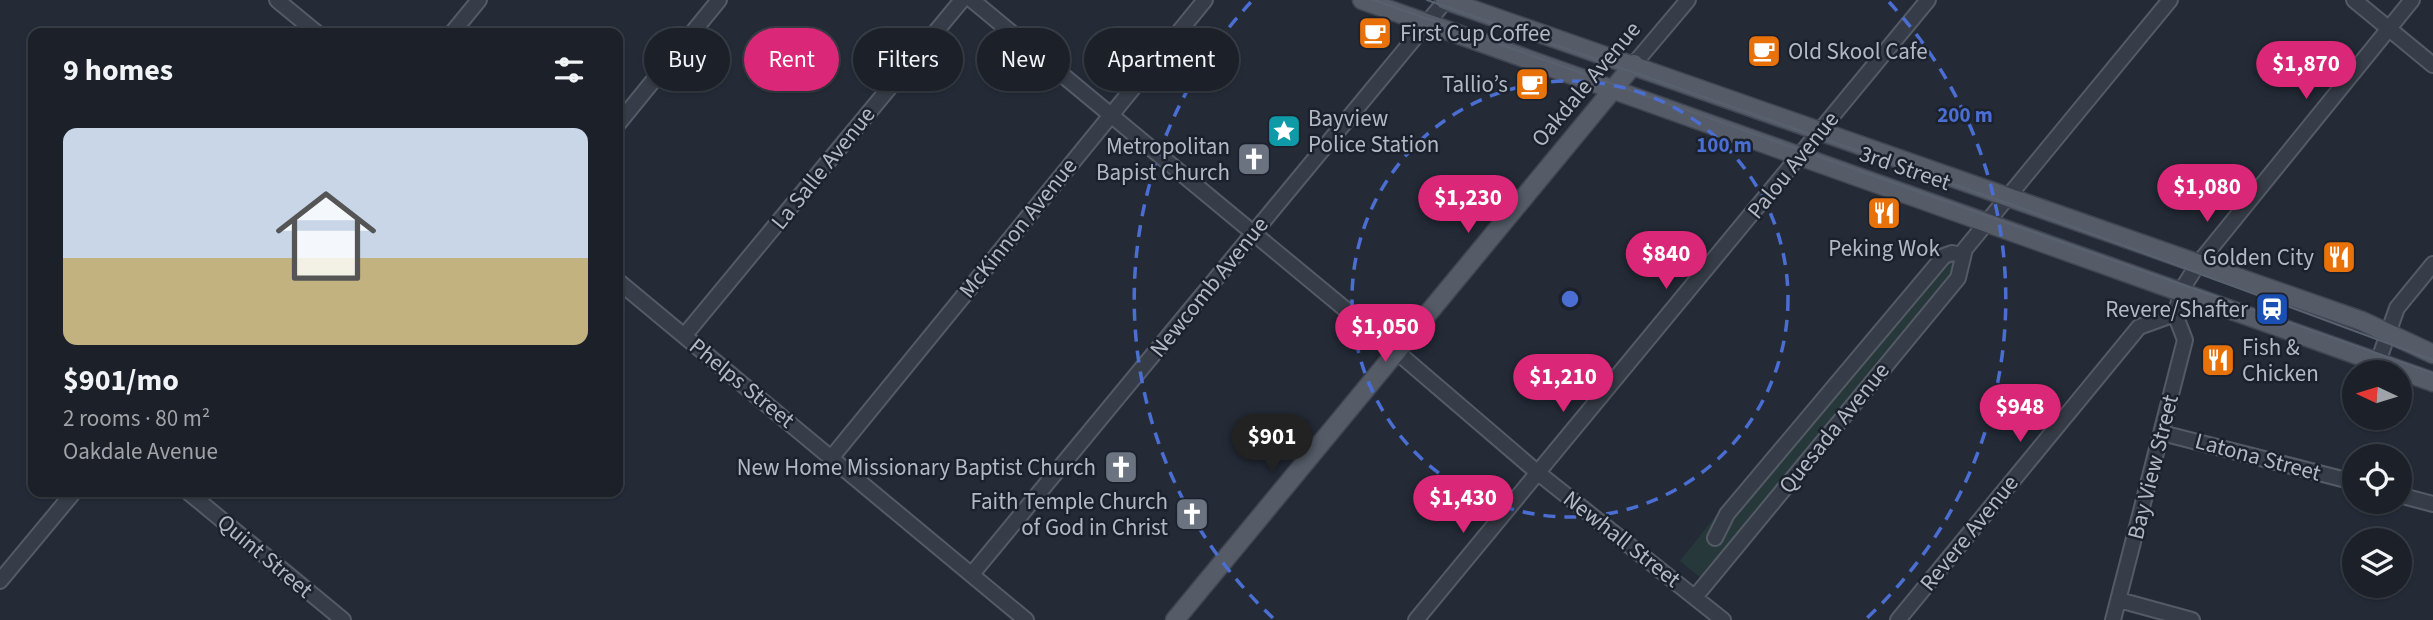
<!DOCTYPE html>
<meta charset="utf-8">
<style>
:root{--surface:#1b2029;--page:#282d35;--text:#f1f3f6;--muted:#a0a3a8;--line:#393e46;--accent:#db2777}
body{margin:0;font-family:"Source Sans 3",sans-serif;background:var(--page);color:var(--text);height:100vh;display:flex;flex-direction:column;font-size:26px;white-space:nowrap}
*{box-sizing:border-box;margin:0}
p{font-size:23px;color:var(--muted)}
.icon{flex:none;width:38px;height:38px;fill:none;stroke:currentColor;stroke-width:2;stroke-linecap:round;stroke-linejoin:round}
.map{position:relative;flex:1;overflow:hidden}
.details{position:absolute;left:28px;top:28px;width:595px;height:469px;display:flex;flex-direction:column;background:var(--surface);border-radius:14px;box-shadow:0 2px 5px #0004,0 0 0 2px var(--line)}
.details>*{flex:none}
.hud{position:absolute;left:644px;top:28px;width:665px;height:63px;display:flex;gap:14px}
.needle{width:46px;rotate:274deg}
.buttons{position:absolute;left:2342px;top:360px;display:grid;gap:14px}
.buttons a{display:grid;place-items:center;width:70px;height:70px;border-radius:50%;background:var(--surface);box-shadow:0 2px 5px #0004,0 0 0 2px var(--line);font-size:35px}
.price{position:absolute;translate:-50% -60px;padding:0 16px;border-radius:24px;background:var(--accent);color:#fff;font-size:23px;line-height:46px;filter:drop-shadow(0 2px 4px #0008)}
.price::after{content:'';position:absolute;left:50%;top:42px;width:21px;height:16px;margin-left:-10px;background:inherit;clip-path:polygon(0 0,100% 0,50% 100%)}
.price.current{background:#222;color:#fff}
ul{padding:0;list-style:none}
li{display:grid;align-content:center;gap:14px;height:371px;padding:0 35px}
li+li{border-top:2px solid var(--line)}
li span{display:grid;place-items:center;height:217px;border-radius:14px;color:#555}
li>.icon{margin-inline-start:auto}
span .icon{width:126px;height:126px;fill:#fffc;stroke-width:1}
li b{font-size:30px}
h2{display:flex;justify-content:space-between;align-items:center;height:84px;padding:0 35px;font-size:30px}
.pill{padding:0 24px;border-radius:32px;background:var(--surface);box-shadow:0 2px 5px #0004,0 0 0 2px var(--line);font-size:24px;line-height:63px}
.pill.current{background:var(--accent);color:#fff}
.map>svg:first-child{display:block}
.green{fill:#263839}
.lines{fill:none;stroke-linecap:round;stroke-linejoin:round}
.minor-casing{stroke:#555b66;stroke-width:18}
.major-casing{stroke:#404651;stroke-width:21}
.minor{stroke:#373d48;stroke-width:14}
.major{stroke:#555c68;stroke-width:18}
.tram{stroke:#59616f;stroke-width:2}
.ring{fill:none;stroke:#4a6ed2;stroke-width:3.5;stroke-dasharray:12 9}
.labels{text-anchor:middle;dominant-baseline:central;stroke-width:5;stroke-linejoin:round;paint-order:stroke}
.poi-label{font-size:23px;fill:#b2b8c4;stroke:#1c222d;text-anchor:end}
.street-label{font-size:23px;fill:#b2b8c4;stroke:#1c222d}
.centre{fill:#4a6ed2;stroke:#1c222d;stroke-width:3.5}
.ring-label{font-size:21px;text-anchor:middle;font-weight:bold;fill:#4a6ed2;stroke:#1c222d;stroke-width:5;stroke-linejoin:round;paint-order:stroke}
</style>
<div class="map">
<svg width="2433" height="620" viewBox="0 0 2433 620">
<rect width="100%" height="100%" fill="#242b37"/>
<path class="green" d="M 1954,261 L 1955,271 L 1702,579 L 1680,561 L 1722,508 L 1734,518 L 1946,262 Z"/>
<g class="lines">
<g class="minor-casing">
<path id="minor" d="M 277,0 L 317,33
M 972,0 L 1397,352 L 1537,472 L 1723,620
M 2354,0 L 2433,65
M 452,33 L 479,0
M 1634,64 L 1688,0
M 618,124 L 719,0
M 618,281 L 1026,620
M 2175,314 L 2184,286 L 2198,264 L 2412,0
M 684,336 L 962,0
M 2378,362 L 2397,308 L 2433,264
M 2162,433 L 2354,482
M 832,457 L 1205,0
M 188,492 L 343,620
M 2399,495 L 2433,504
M 1715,538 L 1727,514 L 1944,256 L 1952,253 L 1963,255
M 972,574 L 1446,0
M 0,581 L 74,492
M 1695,597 L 1958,278 L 1965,249 L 2170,0
M 2119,600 L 2192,620
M 1416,620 L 1928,0
M 1898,620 L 2139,327 L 2175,314
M 2113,620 L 2185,340 L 2175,314"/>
</g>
<g class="major-casing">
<path id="major" d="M 1362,0 L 2433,382
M 1445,0 L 2362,321 L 2433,354
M 1175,620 L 1634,64"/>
</g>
<use href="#minor" class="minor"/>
<use href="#major" class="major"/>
<path class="tram" d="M 1374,0 L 2433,373
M 1427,0 L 2027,210 L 2433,360"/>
</g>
<g class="ring">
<circle cx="1570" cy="299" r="218"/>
<path d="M1273 618A436 436 0 0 1 1251 2M1889 2A436 436 0 0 1 1867 618"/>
</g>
<defs>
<g id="cafe-square" transform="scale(1.75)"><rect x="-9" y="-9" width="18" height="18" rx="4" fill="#e8710a" stroke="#1c222d"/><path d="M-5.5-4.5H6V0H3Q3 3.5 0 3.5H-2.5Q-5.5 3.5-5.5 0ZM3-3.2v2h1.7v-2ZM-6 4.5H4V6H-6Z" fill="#fff"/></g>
<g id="sight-square" transform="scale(1.75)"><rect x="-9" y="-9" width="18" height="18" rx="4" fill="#0f9aa8" stroke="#1c222d"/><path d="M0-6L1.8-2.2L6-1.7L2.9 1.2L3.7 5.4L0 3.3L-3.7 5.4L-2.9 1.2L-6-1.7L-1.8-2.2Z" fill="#fff"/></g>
<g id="church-square" transform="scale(1.75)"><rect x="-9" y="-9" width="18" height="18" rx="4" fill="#6b7280" stroke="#1c222d"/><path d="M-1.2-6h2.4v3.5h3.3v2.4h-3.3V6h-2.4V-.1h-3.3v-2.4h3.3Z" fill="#fff"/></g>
<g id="restaurant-square" transform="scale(1.75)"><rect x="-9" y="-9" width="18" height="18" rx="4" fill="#e8710a" stroke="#1c222d"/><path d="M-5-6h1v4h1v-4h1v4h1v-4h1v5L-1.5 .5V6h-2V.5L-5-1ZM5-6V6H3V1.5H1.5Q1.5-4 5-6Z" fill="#fff"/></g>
<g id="station-square" transform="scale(1.75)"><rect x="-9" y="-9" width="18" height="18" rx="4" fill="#1a4fb4" stroke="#1c222d"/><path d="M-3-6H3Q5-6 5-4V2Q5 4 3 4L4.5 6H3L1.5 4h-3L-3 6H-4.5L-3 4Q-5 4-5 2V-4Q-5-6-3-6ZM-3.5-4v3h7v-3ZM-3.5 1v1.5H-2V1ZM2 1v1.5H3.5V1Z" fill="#fff"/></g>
</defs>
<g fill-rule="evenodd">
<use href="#cafe-square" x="1375" y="33"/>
<use href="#cafe-square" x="1764" y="51"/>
<use href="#cafe-square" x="1532" y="84"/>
<use href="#sight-square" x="1284" y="131"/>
<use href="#church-square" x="1254" y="159"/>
<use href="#restaurant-square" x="1884" y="213"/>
<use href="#restaurant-square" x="2339" y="257"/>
<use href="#station-square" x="2272" y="309"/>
<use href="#restaurant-square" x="2218" y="360"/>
<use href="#church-square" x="1121" y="467"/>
<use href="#church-square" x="1192" y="514"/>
</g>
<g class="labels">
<g class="poi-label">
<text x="1400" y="33" text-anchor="start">First Cup Coffee</text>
<text x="1788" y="51" text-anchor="start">Old Skool Cafe</text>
<text x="1508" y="84">Tallio’s</text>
<text x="1308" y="118" text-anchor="start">Bayview<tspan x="1308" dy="26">Police Station</tspan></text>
<text x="1230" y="146">Metropolitan<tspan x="1230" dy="26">Bapist Church</tspan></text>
<text x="1884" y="248" text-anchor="middle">Peking Wok</text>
<text x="2314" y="257">Golden City</text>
<text x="2248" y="309">Revere/Shafter</text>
<text x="2242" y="347" text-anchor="start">Fish &amp;<tspan x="2242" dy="26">Chicken</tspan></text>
<text x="1096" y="467">New Home Missionary Baptist Church</text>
<text x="1168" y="501">Faith Temple Church<tspan x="1168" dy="26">of God in Christ</tspan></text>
</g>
<g class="street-label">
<text transform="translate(1586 84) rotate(-50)">Oakdale Avenue</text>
<text transform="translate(1793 165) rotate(-51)">Palou Avenue</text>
<text transform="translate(823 168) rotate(-51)">La Salle Avenue</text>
<text transform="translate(1905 168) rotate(19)">3rd Street</text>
<text transform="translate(1018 228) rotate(-51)">McKinnon Avenue</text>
<text transform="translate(1209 287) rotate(-51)">Newcomb Avenue</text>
<text transform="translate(742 383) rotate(39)">Phelps Street</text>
<text transform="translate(1834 428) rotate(-51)">Quesada Avenue</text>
<text transform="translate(2258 457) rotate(15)">Latona Street</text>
<text transform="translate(2153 467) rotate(-76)">Bay View Street</text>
<text transform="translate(1969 533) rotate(-51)">Revere Avenue</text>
<text transform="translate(1622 539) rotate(38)">Newhall Street</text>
<text transform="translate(265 556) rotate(40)">Quint Street</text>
</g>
</g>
<circle cx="1570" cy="299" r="10" class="centre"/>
<g class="ring-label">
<text x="1965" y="122">200 m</text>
<text x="1724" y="152">100 m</text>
</g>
</svg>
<div class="buttons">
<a><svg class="needle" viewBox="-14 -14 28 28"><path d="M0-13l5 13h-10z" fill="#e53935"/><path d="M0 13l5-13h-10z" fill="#a0a3a8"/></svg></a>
<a><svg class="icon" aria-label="locate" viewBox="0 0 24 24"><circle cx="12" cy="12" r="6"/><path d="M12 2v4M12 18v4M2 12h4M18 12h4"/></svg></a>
<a><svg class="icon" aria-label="layers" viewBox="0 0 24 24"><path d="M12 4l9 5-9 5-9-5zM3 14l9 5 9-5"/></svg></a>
</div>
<b class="price" style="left:2306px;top:101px">$1,870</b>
<b class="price" style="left:2207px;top:224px">$1,080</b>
<b class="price" style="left:1468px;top:235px">$1,230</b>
<b class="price" style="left:1666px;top:291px">$840</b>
<b class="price" style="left:1385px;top:364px">$1,050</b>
<b class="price" style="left:1563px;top:414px">$1,210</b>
<b class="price" style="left:2020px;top:444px">$948</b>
<b class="price current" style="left:1272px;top:474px">$901</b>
<b class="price" style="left:1463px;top:535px">$1,430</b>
<div class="hud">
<a class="pill">Buy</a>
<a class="pill current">Rent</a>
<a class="pill">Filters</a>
<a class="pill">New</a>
<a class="pill">Apartment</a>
</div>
<section class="details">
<h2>9 homes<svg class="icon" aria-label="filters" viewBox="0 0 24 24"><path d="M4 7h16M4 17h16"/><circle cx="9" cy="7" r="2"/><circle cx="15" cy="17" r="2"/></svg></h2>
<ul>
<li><span style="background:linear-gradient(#c9d6e8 60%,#c2b280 0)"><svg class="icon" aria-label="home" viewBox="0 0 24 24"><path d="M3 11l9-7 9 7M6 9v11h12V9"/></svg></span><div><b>$901/mo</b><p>2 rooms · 80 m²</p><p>Oakdale Avenue</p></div></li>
</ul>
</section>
</div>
